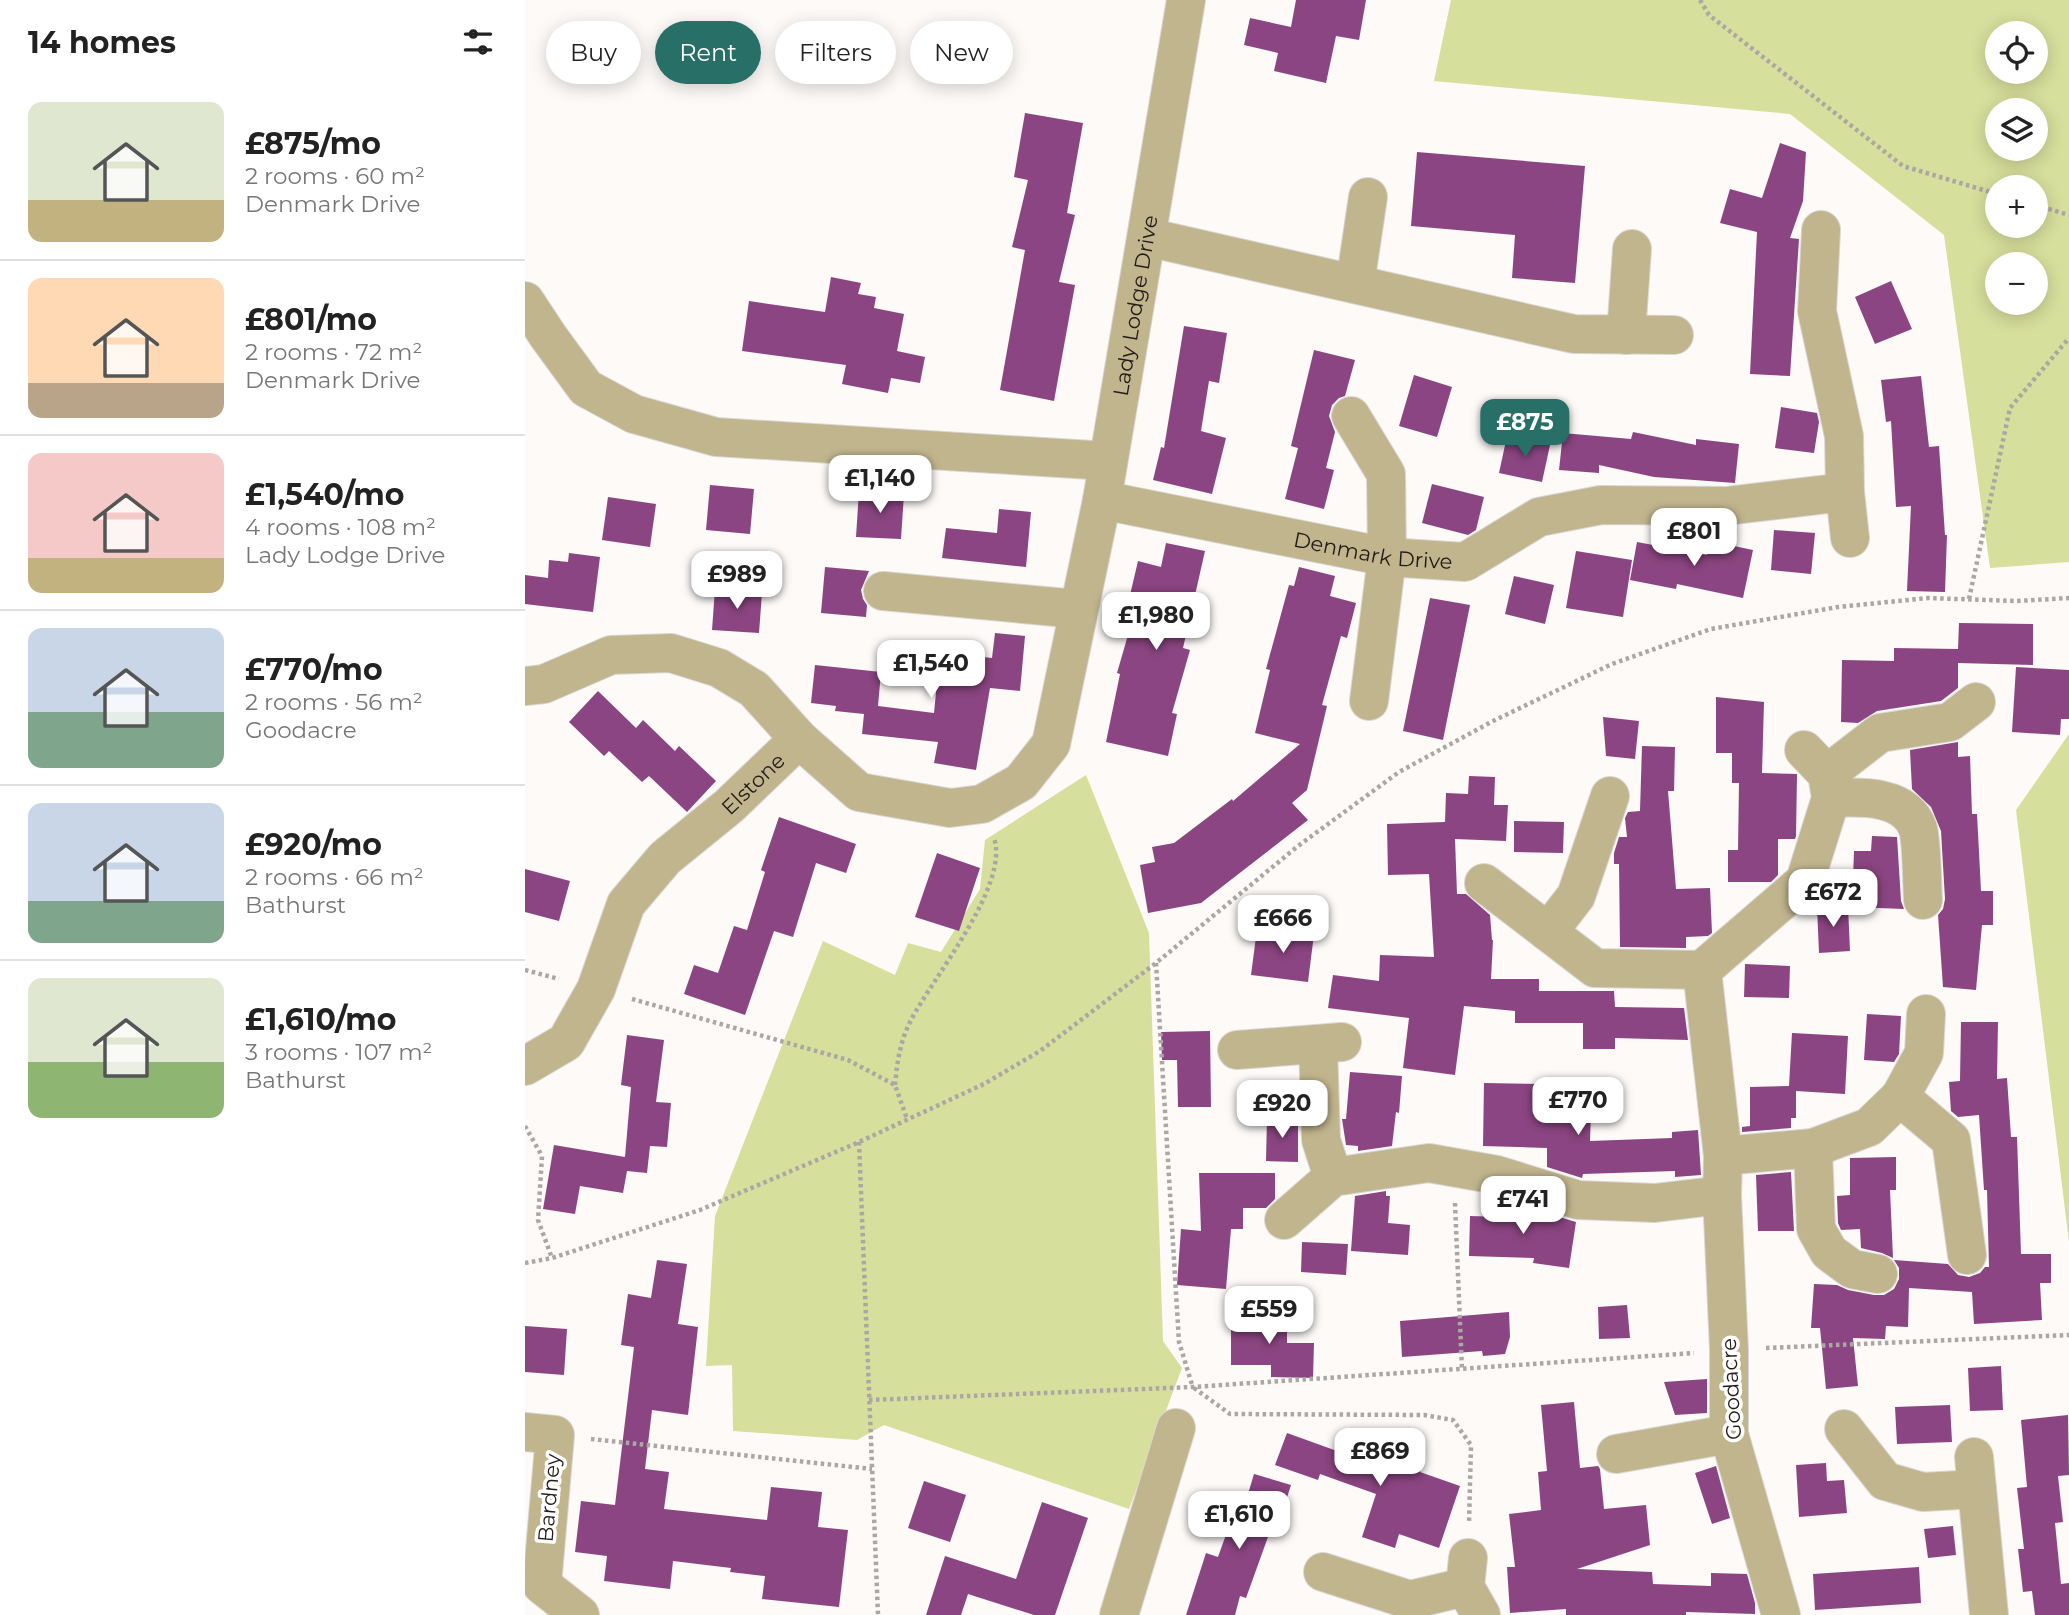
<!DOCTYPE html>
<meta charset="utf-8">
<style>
:root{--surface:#fff;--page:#f6f6f6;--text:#222;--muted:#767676;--line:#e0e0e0;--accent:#276f67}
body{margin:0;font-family:Montserrat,sans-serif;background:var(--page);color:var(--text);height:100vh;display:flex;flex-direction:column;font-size:26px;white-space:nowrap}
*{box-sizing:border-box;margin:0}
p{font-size:23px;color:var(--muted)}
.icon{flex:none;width:38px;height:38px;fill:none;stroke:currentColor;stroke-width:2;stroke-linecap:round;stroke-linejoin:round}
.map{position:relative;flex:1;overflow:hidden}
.details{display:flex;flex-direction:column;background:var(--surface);width:525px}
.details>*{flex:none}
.guide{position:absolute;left:21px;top:21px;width:665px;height:63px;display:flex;gap:14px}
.buttons{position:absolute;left:1460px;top:21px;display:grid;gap:14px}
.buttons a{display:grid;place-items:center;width:63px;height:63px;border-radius:50%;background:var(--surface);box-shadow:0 4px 18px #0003;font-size:35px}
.price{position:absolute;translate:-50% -60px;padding:0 16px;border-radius:14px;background:#fff;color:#222;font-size:23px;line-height:46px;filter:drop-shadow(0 2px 4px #0008)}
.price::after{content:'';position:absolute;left:50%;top:42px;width:21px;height:16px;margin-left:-10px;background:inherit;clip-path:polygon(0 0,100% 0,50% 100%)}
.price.current{background:var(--accent);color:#fff}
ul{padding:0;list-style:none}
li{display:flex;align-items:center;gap:21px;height:175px;padding:0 28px}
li+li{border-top:2px solid var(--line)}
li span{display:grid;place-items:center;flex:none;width:196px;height:140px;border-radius:14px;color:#555}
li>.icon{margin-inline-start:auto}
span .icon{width:84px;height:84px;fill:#fffc;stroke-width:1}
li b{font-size:30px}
h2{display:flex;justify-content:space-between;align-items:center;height:84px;padding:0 28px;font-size:30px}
.tag{padding:0 24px;border-radius:32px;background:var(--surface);box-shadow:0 4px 18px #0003;font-size:24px;line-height:63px}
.tag.current{background:var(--accent);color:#fff}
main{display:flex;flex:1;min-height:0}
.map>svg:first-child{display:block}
.green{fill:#d7df9c;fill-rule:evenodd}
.building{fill:#8b4582}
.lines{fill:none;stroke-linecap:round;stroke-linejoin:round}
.minor-casing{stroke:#dad6d4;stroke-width:40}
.path{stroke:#aba7a4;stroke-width:4.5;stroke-dasharray:3.5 3.5;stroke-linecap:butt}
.minor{stroke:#c1b58d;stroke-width:38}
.labels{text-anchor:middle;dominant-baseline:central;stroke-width:7;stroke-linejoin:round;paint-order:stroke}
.street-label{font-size:21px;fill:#221c18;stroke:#fff}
</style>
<main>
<section class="details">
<h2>14 homes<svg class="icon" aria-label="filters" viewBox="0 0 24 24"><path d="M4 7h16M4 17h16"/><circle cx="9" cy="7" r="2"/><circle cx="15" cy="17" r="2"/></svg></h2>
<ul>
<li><span style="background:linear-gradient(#dfe7d0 70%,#c2b280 0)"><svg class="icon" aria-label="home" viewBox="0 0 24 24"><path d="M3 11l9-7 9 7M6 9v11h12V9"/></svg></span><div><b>£875/mo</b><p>2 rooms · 60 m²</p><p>Denmark Drive</p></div></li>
<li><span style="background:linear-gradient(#ffd9b3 75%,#b9a48a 0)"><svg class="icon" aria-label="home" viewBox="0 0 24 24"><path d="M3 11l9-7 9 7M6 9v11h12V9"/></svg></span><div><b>£801/mo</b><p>2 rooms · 72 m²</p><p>Denmark Drive</p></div></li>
<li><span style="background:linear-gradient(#f6c9c9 75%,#c2b280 0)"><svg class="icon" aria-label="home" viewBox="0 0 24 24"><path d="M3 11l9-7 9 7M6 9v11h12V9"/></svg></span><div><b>£1,540/mo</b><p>4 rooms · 108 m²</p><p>Lady Lodge Drive</p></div></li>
<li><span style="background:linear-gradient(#c9d6e8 60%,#7fa58c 0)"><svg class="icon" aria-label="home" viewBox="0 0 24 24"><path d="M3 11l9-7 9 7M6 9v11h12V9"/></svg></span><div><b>£770/mo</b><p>2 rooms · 56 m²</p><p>Goodacre</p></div></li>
<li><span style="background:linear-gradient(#c9d6e8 70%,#7fa58c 0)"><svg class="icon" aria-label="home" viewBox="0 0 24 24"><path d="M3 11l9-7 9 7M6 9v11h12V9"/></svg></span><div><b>£920/mo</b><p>2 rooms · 66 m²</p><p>Bathurst</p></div></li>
<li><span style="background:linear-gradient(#dfe7d0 60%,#8fb573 0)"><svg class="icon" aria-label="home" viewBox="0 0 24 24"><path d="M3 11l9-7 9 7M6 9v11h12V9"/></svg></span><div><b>£1,610/mo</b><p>3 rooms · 107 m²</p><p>Bathurst</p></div></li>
</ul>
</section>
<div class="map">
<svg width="1544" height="1615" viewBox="0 0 1544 1615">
<rect width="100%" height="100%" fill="#fdfaf8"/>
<path class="green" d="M 926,0 L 1544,0 L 1544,562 L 1465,568 L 1419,235 L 1265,114 L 909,81 ZM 1472,33 L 1510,33 L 1510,72 L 1472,72 ZM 1472,110 L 1510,110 L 1510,149 L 1472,149 ZM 1472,187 L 1510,187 L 1510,226 L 1472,226 ZM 1472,264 L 1510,264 L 1510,303 L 1472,303 Z
M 1544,734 L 1544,1242 L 1491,810 Z
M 561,775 L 624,933 L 638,1341 L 657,1368 L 604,1509 L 359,1425 L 332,1440 L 208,1431 L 207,1365 L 181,1366 L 190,1216 L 298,941 L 370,975 L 383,943 L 416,952 L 455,889 L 460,840 Z"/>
<path class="building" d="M 771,0 L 841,0 L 834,40 L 811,36 L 801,83 L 749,71 L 753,53 L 719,45 L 725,18 L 766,27 Z
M 500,113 L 558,123 L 542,213 L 550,215 L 534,282 L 550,285 L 529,401 L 475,390 L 500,250 L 487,247 L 503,180 L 489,177 Z
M 1255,143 L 1281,152 L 1278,201 L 1265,238 L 1274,239 L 1265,376 L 1225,374 L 1232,232 L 1195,223 L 1205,189 L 1237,198 Z
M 892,152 L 1060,166 L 1050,283 L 987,278 L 990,235 L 886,226 Z
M 306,277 L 336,283 L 333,294 L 351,297 L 349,308 L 379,314 L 372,351 L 400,357 L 395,383 L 366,378 L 363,393 L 317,384 L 321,365 L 217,351 L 224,301 L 300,312 Z
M 1366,281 L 1387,329 L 1350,344 L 1330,297 Z
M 659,326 L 702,333 L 694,383 L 684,381 L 676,431 L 701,438 L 687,494 L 628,480 L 636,447 L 639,448 Z
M 789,350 L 830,360 L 820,396 L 814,398 L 807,405 L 804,416 L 810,432 L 801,468 L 809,470 L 799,509 L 760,499 L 773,448 L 766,446 Z
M 889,375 L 927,387 L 912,437 L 874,426 Z
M 1396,376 L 1404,447 L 1414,446 L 1420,535 L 1422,535 L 1420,592 L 1382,591 L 1386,506 L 1371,507 L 1366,421 L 1361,422 L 1356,380 Z
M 1256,407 L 1292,413 L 1294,422 L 1289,453 L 1250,448 Z
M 1108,432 L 1171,445 L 1171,439 L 1214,444 L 1210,483 L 1129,477 L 1074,465 L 1074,473 L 1034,470 L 1038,433 L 1106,439 Z
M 982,436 L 1025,445 L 1017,482 L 974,473 Z
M 907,484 L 959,497 L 951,530 L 943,535 L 897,523 Z
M 185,485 L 229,489 L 225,534 L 181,530 Z
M 334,491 L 379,494 L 376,539 L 331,537 Z
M 83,497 L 131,504 L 125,547 L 77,540 Z
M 474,509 L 506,512 L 501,567 L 417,558 L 421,528 L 472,533 Z
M 1249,530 L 1290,533 L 1286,574 L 1246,570 Z
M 1185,541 L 1228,550 L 1218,598 L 1152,584 L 1151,589 L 1105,580 L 1112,542 L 1182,555 Z
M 641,543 L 680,551 L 658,648 L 665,650 L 647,713 L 652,714 L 643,756 L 581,742 L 595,674 L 592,673 L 614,597 L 605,595 L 613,561 L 636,567 Z
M 1051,551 L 1107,560 L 1098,617 L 1041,608 Z
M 44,553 L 75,557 L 68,612 L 0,604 L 0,575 L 23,578 L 24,560 L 43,562 Z
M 300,567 L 344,571 L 336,590 L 338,599 L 342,605 L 341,617 L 296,613 Z
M 774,567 L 810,576 L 805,596 L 831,603 L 822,638 L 816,636 L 797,705 L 802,706 L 782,790 L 767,803 L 783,820 L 676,903 L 623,913 L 615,865 L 630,862 L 627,847 L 649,843 L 707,799 L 708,801 L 775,744 L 730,733 L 745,670 L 741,669 L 764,585 L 769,586 Z
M 989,576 L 1029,585 L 1020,624 L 980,614 Z
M 190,589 L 237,593 L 234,633 L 187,630 Z
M 905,598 L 945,605 L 918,740 L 878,731 Z
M 1434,623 L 1508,624 L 1508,665 L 1433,663 L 1433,688 L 1416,701 L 1352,711 L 1333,723 L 1316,722 L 1317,660 L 1369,661 L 1369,648 L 1433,649 Z
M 470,633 L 500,636 L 495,691 L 465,688 L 451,770 L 409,763 L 413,742 L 337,734 L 339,714 L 310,711 L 311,706 L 286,703 L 290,665 L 356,672 L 353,706 L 409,713 L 415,652 L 467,658 Z
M 1491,667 L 1544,670 L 1544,719 L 1536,719 L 1535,735 L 1487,732 Z
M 73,691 L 111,728 L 118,720 L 150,751 L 154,746 L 191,781 L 162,812 L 124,776 L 117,782 L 84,751 L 79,756 L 44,722 Z
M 1191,697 L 1239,702 L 1237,773 L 1272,774 L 1271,836 L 1270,839 L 1253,839 L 1253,875 L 1246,882 L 1203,882 L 1203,850 L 1213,850 L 1214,783 L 1207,783 L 1207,753 L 1191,753 Z
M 1078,717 L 1114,721 L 1110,759 L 1081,756 Z
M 1433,742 L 1433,757 L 1445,756 L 1447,814 L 1452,814 L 1456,891 L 1468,891 L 1468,925 L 1457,925 L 1451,990 L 1418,987 L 1413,915 L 1418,909 L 1420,899 L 1416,831 L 1406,807 L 1387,789 L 1385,750 Z
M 1117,746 L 1150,747 L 1149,791 L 1143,791 L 1151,889 L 1185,888 L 1187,933 L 1183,936 L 1161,937 L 1161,948 L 1095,947 L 1094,864 L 1089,864 L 1089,853 L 1094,837 L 1102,837 L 1100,818 L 1103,812 L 1115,811 Z
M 944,776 L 970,777 L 969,805 L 983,805 L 981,841 L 930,839 L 932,894 L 941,894 L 965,915 L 967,940 L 968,940 L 966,979 L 1014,979 L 1014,991 L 1089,991 L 1090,1007 L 1159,1008 L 1163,1040 L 1090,1038 L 1090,1049 L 1058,1049 L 1058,1023 L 990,1023 L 990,1011 L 939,1006 L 930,1075 L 878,1068 L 884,1018 L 803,1008 L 808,975 L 854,981 L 855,955 L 909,957 L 904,874 L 863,875 L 862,824 L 920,822 L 921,793 L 943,794 Z
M 254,817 L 331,844 L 321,873 L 291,863 L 268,937 L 249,931 L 220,1015 L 159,994 L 169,965 L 193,973 L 209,926 L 222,930 L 240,872 L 236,870 Z
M 989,821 L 1039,822 L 1038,853 L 989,852 Z
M 1347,836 L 1372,837 L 1376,901 L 1379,909 L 1327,907 L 1329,851 L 1346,851 Z
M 412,853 L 455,868 L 434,931 L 390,917 Z
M 0,869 L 45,881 L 34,921 L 0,912 Z
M 1323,906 L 1325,951 L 1294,953 L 1292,907 Z
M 732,929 L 789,934 L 783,982 L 726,975 Z
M 1220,964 L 1265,966 L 1264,998 L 1219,997 Z
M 1342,1014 L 1376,1016 L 1374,1054 L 1369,1062 L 1339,1060 Z
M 1436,1022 L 1473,1022 L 1472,1079 L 1482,1078 L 1486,1137 L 1492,1137 L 1496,1254 L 1526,1254 L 1526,1283 L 1515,1283 L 1517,1320 L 1449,1324 L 1447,1292 L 1384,1288 L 1383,1327 L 1361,1326 L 1360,1339 L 1328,1338 L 1333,1386 L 1301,1389 L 1295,1328 L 1286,1328 L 1289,1284 L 1312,1285 L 1323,1290 L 1349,1295 L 1359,1295 L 1369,1289 L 1374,1279 L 1374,1268 L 1369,1260 L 1423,1264 L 1433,1275 L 1444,1277 L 1455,1273 L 1460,1267 L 1464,1267 L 1462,1190 L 1459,1190 L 1454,1115 L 1433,1117 L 1426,1111 L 1424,1082 L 1435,1081 Z
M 685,1031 L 686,1107 L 653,1107 L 652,1060 L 637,1060 L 636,1032 Z
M 1267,1033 L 1323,1036 L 1320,1094 L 1271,1091 L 1271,1118 L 1266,1118 L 1266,1128 L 1217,1132 L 1217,1127 L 1225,1126 L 1225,1087 L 1264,1086 Z
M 102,1035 L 139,1040 L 131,1102 L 146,1103 L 142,1147 L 125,1146 L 122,1173 L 102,1171 L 98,1193 L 55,1186 L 50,1214 L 18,1209 L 29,1145 L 100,1157 L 106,1087 L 96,1085 Z
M 825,1072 L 877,1076 L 874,1113 L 871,1112 L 867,1146 L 833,1151 L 833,1146 L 821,1145 L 817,1119 L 821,1119 Z
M 959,1083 L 1021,1084 L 1021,1110 L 1066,1111 L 1065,1141 L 1147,1138 L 1147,1132 L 1173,1130 L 1176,1175 L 1150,1177 L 1150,1171 L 1058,1174 L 1057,1178 L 1022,1167 L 1022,1148 L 958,1146 Z
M 742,1117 L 773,1118 L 773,1162 L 741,1161 Z
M 1371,1157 L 1371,1190 L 1365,1190 L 1368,1258 L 1357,1253 L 1336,1248 L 1335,1229 L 1316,1230 L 1313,1223 L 1312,1196 L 1325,1195 L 1325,1158 Z
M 1266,1172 L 1269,1231 L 1233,1231 L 1231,1175 Z
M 674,1173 L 750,1173 L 750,1199 L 741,1208 L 718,1208 L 718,1229 L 706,1229 L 701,1289 L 652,1285 L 656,1229 L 676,1231 Z
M 861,1191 L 861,1196 L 865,1196 L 863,1223 L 885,1225 L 883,1255 L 826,1251 L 830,1196 Z
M 977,1203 L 991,1204 L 1051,1222 L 1044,1268 L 1008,1263 L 1009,1258 L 944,1256 L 945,1216 L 976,1217 Z
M 777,1242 L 823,1244 L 821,1275 L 776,1272 Z
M 132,1260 L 162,1264 L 153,1324 L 173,1327 L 163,1415 L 127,1410 L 120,1469 L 144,1472 L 139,1509 L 242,1520 L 246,1487 L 297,1492 L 293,1527 L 323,1530 L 314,1607 L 237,1599 L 240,1576 L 205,1572 L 206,1568 L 148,1561 L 145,1589 L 79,1581 L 82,1556 L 50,1552 L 56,1501 L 90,1505 L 109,1347 L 96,1345 L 103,1294 L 126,1298 Z
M 1102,1305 L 1105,1338 L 1074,1339 L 1073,1307 Z
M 984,1312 L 985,1337 L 980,1354 L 958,1356 L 957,1351 L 877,1357 L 875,1321 Z
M 706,1313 L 762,1314 L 762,1343 L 789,1343 L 788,1378 L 746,1377 L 746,1365 L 706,1365 Z
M 0,1326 L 42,1329 L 39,1375 L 0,1372 Z
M 1476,1366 L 1478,1410 L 1445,1411 L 1443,1368 Z
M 1182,1379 L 1182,1413 L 1150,1415 L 1139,1382 Z
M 1049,1402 L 1055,1468 L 1073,1466 L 1075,1469 L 1079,1509 L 1121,1505 L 1125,1545 L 1052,1569 L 1127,1572 L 1128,1584 L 1186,1586 L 1186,1573 L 1222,1574 L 1230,1603 L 1230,1614 L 1161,1612 L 1161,1615 L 1041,1615 L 1041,1609 L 985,1613 L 982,1567 L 990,1567 L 984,1514 L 1016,1510 L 1013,1472 L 1022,1471 L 1016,1405 Z
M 1425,1405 L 1427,1442 L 1372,1444 L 1370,1407 Z
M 1543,1415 L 1544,1475 L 1533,1476 L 1538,1522 L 1530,1523 L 1536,1584 L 1544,1583 L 1544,1615 L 1510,1615 L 1507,1591 L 1498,1592 L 1493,1549 L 1499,1549 L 1492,1488 L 1502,1487 L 1496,1420 Z
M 762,1433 L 812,1451 L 817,1437 L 897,1467 L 895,1472 L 935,1486 L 914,1548 L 874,1534 L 870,1548 L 837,1537 L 851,1494 L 795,1474 L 793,1480 L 750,1465 Z
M 1301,1463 L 1302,1481 L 1319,1480 L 1322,1513 L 1274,1517 L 1271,1465 Z
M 1191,1466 L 1205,1518 L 1187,1524 L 1170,1473 Z
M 729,1474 L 766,1485 L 758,1510 L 753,1509 L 721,1598 L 715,1596 L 710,1615 L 661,1615 L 681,1553 L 693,1557 L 713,1501 L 720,1504 Z
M 399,1481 L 441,1495 L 425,1542 L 383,1528 Z
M 517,1502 L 563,1518 L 530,1615 L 509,1615 L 443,1594 L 436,1615 L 401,1615 L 420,1556 L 491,1579 Z
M 1428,1526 L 1431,1555 L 1403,1558 L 1399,1529 Z
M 1394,1567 L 1396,1603 L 1290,1610 L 1288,1574 Z"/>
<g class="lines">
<g class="minor-casing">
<g id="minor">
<path d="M 1296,230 L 1292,311 L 1319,436 L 1320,492 L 1325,538"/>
<path d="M 622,237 L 1049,334 L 1149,335"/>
<path d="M 830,284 L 843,197"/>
<path d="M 0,301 L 23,336 L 61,388 L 109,414 L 191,437 L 583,461"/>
<path d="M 1101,335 L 1107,249"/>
<path d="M 826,416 L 861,474 L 862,557 L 844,701"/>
<path id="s1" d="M 577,500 L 862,557 L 940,562 L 1014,517 L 1076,505 L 1201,506 L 1320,492"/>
<path d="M 358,591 L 552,609"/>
<path id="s2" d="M 0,686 L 19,684 L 86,655 L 146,653 L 194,668 L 229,689 L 274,739 L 334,792 L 425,808 L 457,804 L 496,782 L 526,744 L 577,500 L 661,0"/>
<path d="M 1302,774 L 1355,733 L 1425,722 L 1451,702"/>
<path d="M 1306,798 C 1335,797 1381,794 1393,829 C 1397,843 1397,883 1398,900"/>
<path d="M 959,883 L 1070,968 L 1177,970"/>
<path d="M 1023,932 L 1051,896 L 1085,796"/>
<path d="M 793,1044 L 796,1140 L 808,1177"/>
<path d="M 712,1050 L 817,1042"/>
<path id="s3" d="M 0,1066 L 41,1042 L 71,989 L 101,904 L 140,858 L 204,806 L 274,739"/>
<path d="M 1375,1097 L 1426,1140 L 1442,1255"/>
<path d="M 1288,1148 L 1291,1229 L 1304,1252 L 1327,1269 L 1353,1274"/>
<path d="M 1198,1156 L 1288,1148 L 1344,1127 L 1375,1097 L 1399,1053 L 1401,1014"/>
<path d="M 759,1220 L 808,1177 L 904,1163 L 972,1175 L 1053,1200 L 1130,1203 L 1197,1195"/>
<path d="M 1319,1429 L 1360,1481 L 1398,1492 L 1452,1489"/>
<path d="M 0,1432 L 30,1435 L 17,1585 L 55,1615"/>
<path d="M 1091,1454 L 1204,1434"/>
<path d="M 1449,1457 L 1464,1615"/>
<path d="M 943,1558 L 940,1587 L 956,1615"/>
<path d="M 798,1572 L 885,1600 L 940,1587"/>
<path d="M 594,1615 L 651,1428"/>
<path d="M 1256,1615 L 1204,1434 L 1204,1350 L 1197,1195 L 1198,1156 L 1177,970 L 1280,881 L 1306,798 L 1302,774 L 1279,750"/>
</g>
</g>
<path class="path" d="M 1175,0 L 1184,15 L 1378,166 L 1472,194
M 1510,205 L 1544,215
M 1444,599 L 1485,408 L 1544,338
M 631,963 L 654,1342 L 668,1388
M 0,970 L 34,979
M 107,999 L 323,1060 L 370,1085 L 382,1119
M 370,1085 C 372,1063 375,1042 385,1022 C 407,978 485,886 469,838
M 0,1126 L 17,1156 L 13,1220 L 27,1258
M 334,1142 L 353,1615
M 930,1203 L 937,1370
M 0,1263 L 27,1258 L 175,1210 L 334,1142 L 459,1084 L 515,1051 L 631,963 L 773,846 L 874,772 L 968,721 L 1087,664 L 1186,629 L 1313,607 L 1403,598 L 1492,601 L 1544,598
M 1241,1348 L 1544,1335
M 669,1388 L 705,1414 L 899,1415 L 928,1420 L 946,1445 L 944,1523
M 344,1400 L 668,1387 L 1169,1353
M 66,1439 L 347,1469"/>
<use href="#minor" class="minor"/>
</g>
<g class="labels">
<g class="street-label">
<text stroke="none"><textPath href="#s2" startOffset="1055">Lady Lodge Drive</textPath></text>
<text stroke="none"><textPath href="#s1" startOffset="276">Denmark Drive</textPath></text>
<text stroke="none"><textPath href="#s3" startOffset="374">Elstone</textPath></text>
<text transform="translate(1206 1389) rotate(-93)">Goodacre</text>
<text transform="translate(24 1498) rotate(-85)">Bardney</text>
</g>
</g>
</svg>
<div class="buttons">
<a><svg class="icon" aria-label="locate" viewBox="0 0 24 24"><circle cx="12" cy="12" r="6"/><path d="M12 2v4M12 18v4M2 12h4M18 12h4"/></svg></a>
<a><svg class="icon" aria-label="layers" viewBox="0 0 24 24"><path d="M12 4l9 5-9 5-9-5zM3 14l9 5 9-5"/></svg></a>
<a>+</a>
<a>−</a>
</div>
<b class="price current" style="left:1000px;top:459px">£875</b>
<b class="price" style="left:355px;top:515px">£1,140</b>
<b class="price" style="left:1169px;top:568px">£801</b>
<b class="price" style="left:212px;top:611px">£989</b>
<b class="price" style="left:631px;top:652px">£1,980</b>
<b class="price" style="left:406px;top:700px">£1,540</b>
<b class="price" style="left:1308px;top:929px">£672</b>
<b class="price" style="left:758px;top:955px">£666</b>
<b class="price" style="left:1053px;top:1137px">£770</b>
<b class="price" style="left:757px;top:1140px">£920</b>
<b class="price" style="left:998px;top:1236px">£741</b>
<b class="price" style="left:744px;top:1346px">£559</b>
<b class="price" style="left:855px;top:1488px">£869</b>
<b class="price" style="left:714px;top:1551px">£1,610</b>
<div class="guide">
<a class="tag">Buy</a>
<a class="tag current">Rent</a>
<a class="tag">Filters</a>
<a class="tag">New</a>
</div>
</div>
</main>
